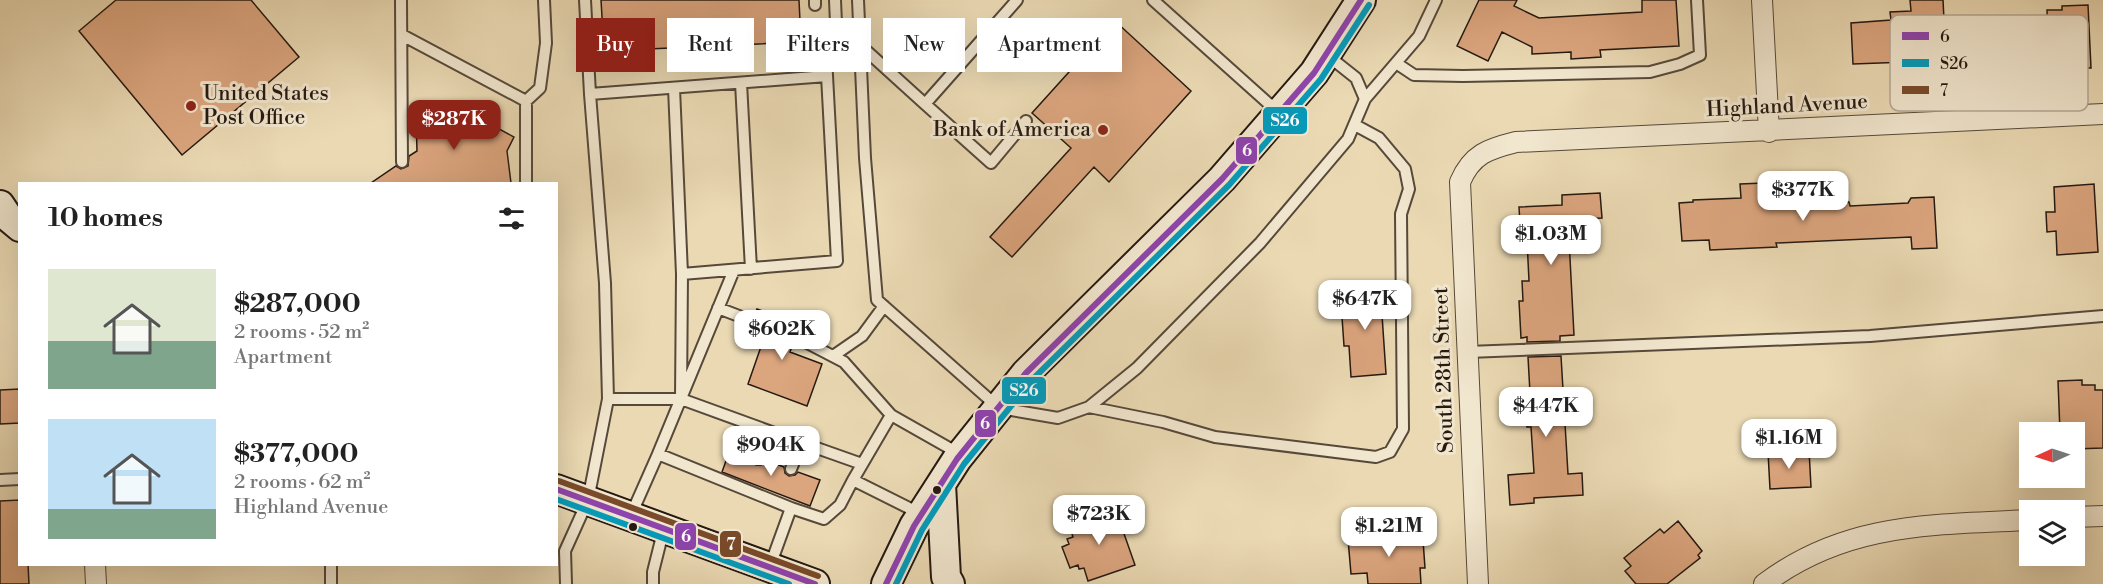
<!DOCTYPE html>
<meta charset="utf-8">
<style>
:root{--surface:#fff;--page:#f6f6f6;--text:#222;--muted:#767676;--accent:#8f2418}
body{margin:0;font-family:"Libre Bodoni",serif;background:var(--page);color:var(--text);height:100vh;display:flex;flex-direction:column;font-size:22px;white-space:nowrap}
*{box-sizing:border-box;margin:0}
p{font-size:20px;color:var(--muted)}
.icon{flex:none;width:33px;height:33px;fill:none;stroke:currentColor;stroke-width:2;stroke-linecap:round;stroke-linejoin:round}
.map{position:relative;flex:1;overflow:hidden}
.side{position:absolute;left:18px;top:182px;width:540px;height:384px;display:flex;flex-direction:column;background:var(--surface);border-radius:0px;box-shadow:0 6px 24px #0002}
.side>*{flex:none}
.banner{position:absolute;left:576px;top:18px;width:570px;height:54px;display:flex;gap:12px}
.needle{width:39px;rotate:267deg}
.controls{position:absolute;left:2019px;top:422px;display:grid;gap:12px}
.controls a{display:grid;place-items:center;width:66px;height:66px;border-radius:0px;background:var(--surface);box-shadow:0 6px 24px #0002;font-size:30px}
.price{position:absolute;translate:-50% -51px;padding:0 14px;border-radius:12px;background:#fff;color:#222;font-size:20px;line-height:39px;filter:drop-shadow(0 2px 3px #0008)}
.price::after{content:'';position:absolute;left:50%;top:36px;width:18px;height:14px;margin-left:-9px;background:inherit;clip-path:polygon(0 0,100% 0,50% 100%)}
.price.selected{background:var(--accent);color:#fff}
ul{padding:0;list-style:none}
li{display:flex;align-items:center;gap:18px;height:150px;padding:0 30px}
li span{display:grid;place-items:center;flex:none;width:168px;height:120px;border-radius:0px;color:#555}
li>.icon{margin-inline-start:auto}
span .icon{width:72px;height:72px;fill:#fffc;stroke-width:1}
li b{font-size:26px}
h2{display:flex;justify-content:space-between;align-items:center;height:72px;padding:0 30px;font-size:26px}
.tag{padding:0 21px;border-radius:0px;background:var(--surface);box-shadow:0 6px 24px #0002;font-size:21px;line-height:54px}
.tag.selected{background:var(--accent);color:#fff}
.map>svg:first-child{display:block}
.building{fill:#dba57e;stroke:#251911;stroke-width:1.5}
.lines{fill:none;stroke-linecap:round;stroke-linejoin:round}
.service-casing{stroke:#56493a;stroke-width:14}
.minor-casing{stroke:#56493a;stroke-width:22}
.secondary-casing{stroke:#251911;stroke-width:32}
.service{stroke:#f1e6ce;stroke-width:10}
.minor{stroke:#f1e6ce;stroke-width:20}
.secondary{stroke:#f1e6ce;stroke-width:28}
.bus-1-casing{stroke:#f1e6ce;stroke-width:10}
.bus-2-casing{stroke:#f1e6ce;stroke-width:10}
.bus-3-casing{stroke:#f1e6ce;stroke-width:10}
.bus-1{stroke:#8e44ad;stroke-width:6}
.bus-2{stroke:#049bbb;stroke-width:6}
.bus-3{stroke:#7a4b2a;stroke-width:6}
.poi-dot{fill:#8f2418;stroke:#f1e6ce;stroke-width:2}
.bus-dot{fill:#251911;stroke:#f1e6ce;stroke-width:2}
.labels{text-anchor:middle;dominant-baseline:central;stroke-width:6;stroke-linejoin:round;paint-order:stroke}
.poi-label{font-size:21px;fill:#251911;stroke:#f1e6ce;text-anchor:start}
.street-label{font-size:21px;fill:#251911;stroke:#f1e6ce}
.key{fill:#f1e6ce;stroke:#b4a895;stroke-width:1.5}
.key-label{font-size:16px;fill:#251911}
.line-badge{stroke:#f1e6ce;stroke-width:2}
.badge-label{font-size:16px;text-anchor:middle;font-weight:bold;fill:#fff}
</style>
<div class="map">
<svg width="2103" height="584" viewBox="0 0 2103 584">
<rect width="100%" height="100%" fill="#ead9b3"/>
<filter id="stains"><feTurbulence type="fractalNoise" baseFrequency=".00333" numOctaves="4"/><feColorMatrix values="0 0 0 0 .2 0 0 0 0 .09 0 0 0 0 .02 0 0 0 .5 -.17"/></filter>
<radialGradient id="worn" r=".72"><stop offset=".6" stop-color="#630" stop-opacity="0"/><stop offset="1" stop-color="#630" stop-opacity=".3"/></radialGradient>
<path class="building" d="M 116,0 L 251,0 L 299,57 L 182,155 L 79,31 Z
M 601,0 L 799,0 L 801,42 L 604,51 Z
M 1479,0 L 1517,0 L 1514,6 L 1539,18 L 1642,12 L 1642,0 L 1676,0 L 1679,46 L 1600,50 L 1601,57 L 1571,59 L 1571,52 L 1532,54 L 1532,47 L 1502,32 L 1488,61 L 1457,46 Z
M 1910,0 L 1943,0 L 1946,59 L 1935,59 L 1935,66 L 1907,68 L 1907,62 L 1853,64 L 1851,23 L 1891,20 L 1890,12 L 1911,11 Z
M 2088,5 L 2091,68 L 2079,68 L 2079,81 L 2050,82 L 2049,62 L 2039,63 L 2037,39 L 2048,38 L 2047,10 L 2062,10 L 2062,6 Z
M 1115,21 L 1191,91 L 1109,182 L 1094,167 L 1012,257 L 990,237 L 1071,148 L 1032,113 Z
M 436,102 L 460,112 L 466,111 L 514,137 L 507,151 L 511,183 L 371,183 L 396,166 L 401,169 L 408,166 L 409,156 L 417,151 L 416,114 Z
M 1764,183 L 1765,204 L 1771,204 L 1771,206 L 1849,202 L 1850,206 L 1908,203 L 1911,198 L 1934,197 L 1937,248 L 1912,249 L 1911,237 L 1776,243 L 1777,247 L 1710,250 L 1709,240 L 1682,241 L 1679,203 L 1693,202 L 1693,200 L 1741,198 L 1740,184 Z
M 2094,184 L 2098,252 L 2057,255 L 2056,231 L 2047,232 L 2046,212 L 2055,212 L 2054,187 Z
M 1600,193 L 1602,218 L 1568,220 L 1574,335 L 1560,336 L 1560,341 L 1527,342 L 1527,337 L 1521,338 L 1519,301 L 1523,301 L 1522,281 L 1529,281 L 1527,240 L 1521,240 L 1519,207 L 1562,205 L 1562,195 Z
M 1380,285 L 1386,374 L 1351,377 L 1349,346 L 1344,346 L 1342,317 L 1349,316 L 1347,287 Z
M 757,309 L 801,325 L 799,330 L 793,330 L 789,334 L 789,340 L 793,344 L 790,352 L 822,364 L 807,406 L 748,384 L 764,338 L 749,332 L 750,328 L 756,327 L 759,323 L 758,317 L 755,314 Z
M 1561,356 L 1568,474 L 1582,473 L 1583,495 L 1534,498 L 1534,503 L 1510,505 L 1508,475 L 1534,473 L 1531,427 L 1527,427 L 1525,393 L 1530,393 L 1528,357 Z
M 2082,380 L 2082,385 L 2095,385 L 2095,390 L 2103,390 L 2103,448 L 2074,449 L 2074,432 L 2060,432 L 2058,381 Z
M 20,389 L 20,423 L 0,424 L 0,390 Z
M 731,447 L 752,455 L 752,460 L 756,465 L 761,465 L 766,460 L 784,467 L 785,473 L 789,476 L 795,475 L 798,472 L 820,480 L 810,506 L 722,472 Z
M 1809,450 L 1811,487 L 1770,489 L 1768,452 Z
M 20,500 L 20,564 L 28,564 L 29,584 L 0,584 L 0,501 Z
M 1115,508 L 1135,565 L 1088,581 L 1084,568 L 1079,569 L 1078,565 L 1070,568 L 1062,547 L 1069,544 L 1067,539 L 1073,537 L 1069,524 Z
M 1678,521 L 1702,551 L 1698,555 L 1700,558 L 1667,584 L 1636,584 L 1625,571 L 1631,566 L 1624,558 L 1660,529 L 1664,533 Z
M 1420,531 L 1420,540 L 1423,540 L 1425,568 L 1420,568 L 1421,584 L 1368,584 L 1367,573 L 1351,574 L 1348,539 L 1394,536 L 1394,532 Z"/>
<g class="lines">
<g class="service-casing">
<path id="service" d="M 401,0 L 402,162
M 585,0 L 590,94 L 827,76
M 815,0 L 815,5
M 858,0 L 860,45 L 925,104 L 1017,0
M 1153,0 L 1278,112
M 402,35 L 526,101 L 526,183
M 860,45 L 865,158 L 877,300 L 999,408 L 1058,418 L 1089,407 L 1137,368 L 1260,243 L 1348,139 L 1365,99 L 1356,78 L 1327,55
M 817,47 L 826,57
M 1396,63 L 1414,75 L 1463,76 L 1650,72 L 1680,64 L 1700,55 L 1697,0
M 741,83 L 751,269
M 674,88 L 682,274 L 681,399
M 590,94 L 605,283 L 608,399 L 681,399 L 780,435
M 1365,99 L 1419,36 L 1436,0
M 526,101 L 540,88 L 546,43 L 544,0
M 925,104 L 991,163 L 1026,121
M 682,274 L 837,261 L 826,57 L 837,47 L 835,0
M 718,308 L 752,321
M 796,337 L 844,362 L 891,415
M 1468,352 L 1870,336 L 2103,316
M 833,356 L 862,336 L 884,306
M 1089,407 L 1163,422 L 1215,437 L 1376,457 L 1390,452 L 1403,429 L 1401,214 L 1409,189 L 1405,169 L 1379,138 L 1355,125
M 797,441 L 862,464
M 658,454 L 734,270
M 759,458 L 769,431
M 791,469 L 802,442
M 0,480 L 20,479
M 791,508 L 824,519 L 840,505 L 853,480
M 921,514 L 853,480 L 891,415 L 958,453
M 631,515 L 658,454 L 791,508 L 770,566
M 331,564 L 331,584
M 566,584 L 565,551 L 588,500 L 608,399
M 653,584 L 653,572 L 664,528"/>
</g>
<g class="minor-casing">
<path id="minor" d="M 1762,0 L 1769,132
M 2074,517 L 2103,516
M 95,564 L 96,584
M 1478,584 L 1460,182 C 1472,154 1488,149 1516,142 L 2103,114
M 1764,584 C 1846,522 1932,525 2030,520"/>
</g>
<g class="secondary-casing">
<path id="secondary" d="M 0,205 L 8,217 L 20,227
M 941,484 L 946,577 L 950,584
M 556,489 L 815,584
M 886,584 L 914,526 L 957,459 L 1026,373 L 1222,179 L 1314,73 L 1361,0"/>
</g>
<use href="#service" class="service"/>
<use href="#minor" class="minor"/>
<use href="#secondary" class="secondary"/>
<g class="bus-1-casing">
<path id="bus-1" d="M 556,489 L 815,584
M 886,584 L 914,526 L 957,459 L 1026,373 L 1222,179 L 1314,73 L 1361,0"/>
</g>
<g class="bus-2-casing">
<path id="bus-2" d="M 556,499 L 789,584
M 896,584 L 922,530 L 964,464 L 1033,379 L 1229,185 L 1321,79 L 1369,5"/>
</g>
<g class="bus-3-casing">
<path id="bus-3" d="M 559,481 L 818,576"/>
</g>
<use href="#bus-1" class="bus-1"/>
<use href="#bus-2" class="bus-2"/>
<use href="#bus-3" class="bus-3"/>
</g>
<g class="poi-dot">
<circle cx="191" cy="106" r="6"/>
<circle cx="1103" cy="130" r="6"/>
</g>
<g class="bus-dot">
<circle cx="937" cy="490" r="5"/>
<circle cx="633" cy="527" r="5"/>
</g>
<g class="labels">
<g class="poi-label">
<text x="203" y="94">United States<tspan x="203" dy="24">Post Office</tspan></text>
<text x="1091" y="130" text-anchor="end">Bank of America</text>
</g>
<g class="street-label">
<text transform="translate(1787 106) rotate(-3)">Highland Avenue</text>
<text transform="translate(1444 370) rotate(-92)">South 28th Street</text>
</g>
</g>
<rect x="1890" y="15" width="198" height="96" rx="9" class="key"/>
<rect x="1902" y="32" width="27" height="8" fill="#8e44ad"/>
<rect x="1902" y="59" width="27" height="8" fill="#049bbb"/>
<rect x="1902" y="86" width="27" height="8" fill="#7a4b2a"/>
<g class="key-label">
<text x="1940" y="42">6</text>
<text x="1940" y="69">S26</text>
<text x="1940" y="96">7</text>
</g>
<g class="line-badge">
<rect x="1262" y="106" width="46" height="29" rx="6" fill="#049bbb"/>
<rect x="1235" y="136" width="23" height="29" rx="6" fill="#8e44ad"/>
<rect x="1001" y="376" width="46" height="29" rx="6" fill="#049bbb"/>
<rect x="974" y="409" width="23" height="29" rx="6" fill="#8e44ad"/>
<rect x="674" y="522" width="23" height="29" rx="6" fill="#8e44ad"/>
<rect x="719" y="530" width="23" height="28" rx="6" fill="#7a4b2a"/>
</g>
<g class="badge-label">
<text x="1285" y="126">S26</text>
<text x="1247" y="156">6</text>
<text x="1024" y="396">S26</text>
<text x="985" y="429">6</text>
<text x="686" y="542">6</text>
<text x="731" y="550">7</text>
</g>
<rect width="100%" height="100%" filter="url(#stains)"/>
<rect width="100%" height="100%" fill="url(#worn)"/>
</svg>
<div class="controls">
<a><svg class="needle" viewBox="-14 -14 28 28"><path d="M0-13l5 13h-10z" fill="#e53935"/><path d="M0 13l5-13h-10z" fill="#767676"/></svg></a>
<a><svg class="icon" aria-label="layers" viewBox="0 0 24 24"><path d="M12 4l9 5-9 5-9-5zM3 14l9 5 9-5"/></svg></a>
</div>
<b class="price selected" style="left:454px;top:151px">$287K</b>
<b class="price" style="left:1803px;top:222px">$377K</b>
<b class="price" style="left:1551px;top:266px">$1.03M</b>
<b class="price" style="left:1365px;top:331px">$647K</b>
<b class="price" style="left:782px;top:361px">$602K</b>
<b class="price" style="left:1546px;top:438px">$447K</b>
<b class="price" style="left:1789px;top:470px">$1.16M</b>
<b class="price" style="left:771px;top:477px">$904K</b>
<b class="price" style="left:1099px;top:546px">$723K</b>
<b class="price" style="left:1389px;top:558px">$1.21M</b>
<div class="banner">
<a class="tag selected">Buy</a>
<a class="tag">Rent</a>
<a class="tag">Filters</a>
<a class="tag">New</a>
<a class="tag">Apartment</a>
</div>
<section class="side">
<h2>10 homes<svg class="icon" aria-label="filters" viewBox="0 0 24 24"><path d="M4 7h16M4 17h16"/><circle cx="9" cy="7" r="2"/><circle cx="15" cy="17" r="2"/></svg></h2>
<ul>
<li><span style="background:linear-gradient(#dfe7d0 60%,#7fa58c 0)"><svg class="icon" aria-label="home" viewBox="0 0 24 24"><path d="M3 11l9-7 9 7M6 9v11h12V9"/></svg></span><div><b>$287,000</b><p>2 rooms · 52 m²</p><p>Apartment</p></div></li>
<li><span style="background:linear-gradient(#bfe0f5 75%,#7fa58c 0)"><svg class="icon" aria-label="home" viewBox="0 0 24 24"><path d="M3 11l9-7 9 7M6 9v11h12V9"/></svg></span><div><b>$377,000</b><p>2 rooms · 62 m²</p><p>Highland Avenue</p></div></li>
</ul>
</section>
</div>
